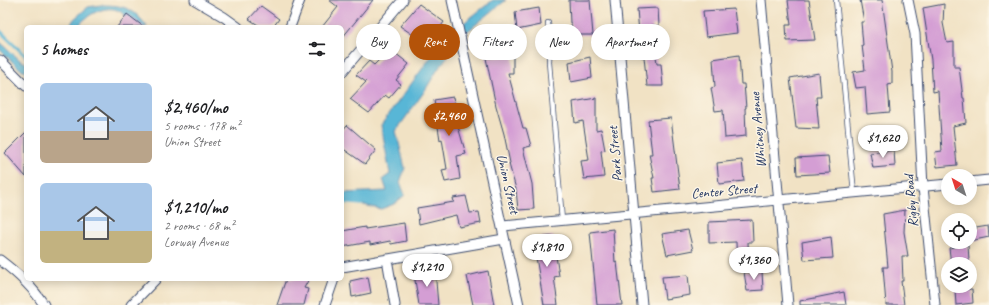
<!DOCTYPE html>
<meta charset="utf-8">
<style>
:root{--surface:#fff;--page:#f6f6f6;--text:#202124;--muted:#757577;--accent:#b45309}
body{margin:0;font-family:Caveat,sans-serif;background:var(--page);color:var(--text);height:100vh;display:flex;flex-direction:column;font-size:15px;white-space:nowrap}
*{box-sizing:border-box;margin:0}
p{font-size:13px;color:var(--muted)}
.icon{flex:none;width:22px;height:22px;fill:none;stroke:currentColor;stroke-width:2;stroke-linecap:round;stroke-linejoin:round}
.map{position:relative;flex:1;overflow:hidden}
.panel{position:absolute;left:24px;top:25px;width:320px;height:256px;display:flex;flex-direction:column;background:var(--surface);border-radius:6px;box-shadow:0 2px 10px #0003}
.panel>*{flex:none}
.top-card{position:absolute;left:356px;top:24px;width:380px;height:36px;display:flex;gap:8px}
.needle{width:26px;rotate:321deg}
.fabs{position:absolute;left:941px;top:169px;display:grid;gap:8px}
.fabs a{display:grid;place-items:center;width:36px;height:36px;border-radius:50%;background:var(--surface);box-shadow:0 2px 10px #0003;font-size:20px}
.price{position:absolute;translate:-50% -34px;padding:0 9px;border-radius:14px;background:#fff;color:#222;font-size:13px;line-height:26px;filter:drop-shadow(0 1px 2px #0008)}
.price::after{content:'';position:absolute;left:50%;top:24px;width:12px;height:9px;margin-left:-6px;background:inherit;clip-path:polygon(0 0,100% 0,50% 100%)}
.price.on{background:var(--accent);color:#fff}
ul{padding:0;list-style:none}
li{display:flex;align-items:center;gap:12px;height:100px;padding:0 16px}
li span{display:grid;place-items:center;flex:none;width:112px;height:80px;border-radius:6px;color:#555}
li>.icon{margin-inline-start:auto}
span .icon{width:48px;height:48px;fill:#fffc;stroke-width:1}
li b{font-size:17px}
h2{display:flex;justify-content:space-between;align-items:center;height:48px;padding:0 16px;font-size:17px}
.chip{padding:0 14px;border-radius:18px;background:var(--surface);box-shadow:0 2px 10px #0003;font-size:14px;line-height:36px}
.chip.on{background:var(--accent);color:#fff}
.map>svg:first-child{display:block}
.water{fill:#58b6d6;stroke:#3a729a}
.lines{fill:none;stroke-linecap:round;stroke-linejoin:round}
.stream{stroke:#58b6d6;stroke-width:3.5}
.building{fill:#d49ed4}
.service-casing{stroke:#3b4a6d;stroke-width:6}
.minor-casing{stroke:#3b4a6d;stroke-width:11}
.service{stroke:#fff;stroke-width:4.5}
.minor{stroke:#fff;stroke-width:9}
.labels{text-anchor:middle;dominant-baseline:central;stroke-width:3;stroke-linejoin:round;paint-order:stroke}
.street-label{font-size:14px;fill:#1b2f5e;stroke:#fcf5e5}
</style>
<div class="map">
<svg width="989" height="305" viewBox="0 0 989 305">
<rect width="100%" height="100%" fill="#fcf5e5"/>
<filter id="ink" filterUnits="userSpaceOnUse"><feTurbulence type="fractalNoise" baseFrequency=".025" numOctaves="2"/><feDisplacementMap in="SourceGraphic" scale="8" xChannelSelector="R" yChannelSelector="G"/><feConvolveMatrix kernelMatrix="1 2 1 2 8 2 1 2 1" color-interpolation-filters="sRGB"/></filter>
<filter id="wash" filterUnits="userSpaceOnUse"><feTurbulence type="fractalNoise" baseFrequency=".012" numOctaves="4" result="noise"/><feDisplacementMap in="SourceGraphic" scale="16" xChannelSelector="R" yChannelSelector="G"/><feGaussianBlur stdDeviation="0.9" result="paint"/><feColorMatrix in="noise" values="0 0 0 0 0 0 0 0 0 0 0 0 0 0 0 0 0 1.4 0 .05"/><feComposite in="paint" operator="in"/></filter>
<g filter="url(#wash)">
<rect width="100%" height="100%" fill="#f1e2c4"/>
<path class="water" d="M 493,0 L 506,0 L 463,35 L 461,25 Z
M 101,5 C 124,5 134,8 147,27 L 136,27 C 131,21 125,13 117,10 C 103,5 85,16 78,27 L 69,27 L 74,19 L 88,7 Z
M 453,31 L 457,44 L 438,69 L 424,92 L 396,131 L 405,168 L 400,182 L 405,195 L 394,204 L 381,209 L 342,200 L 342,193 L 387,191 L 383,179 L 390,174 L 381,125 L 436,50 Z
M 0,42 L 21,61 L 26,63 L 26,71 L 20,69 L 0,50 Z"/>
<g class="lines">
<path class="stream" d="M 0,31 L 26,56
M 342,202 L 362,204"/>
</g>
<g id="blocks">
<path class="building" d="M 329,0 L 373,0 L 342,38 L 342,27 L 322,27 L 338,7 Z
M 569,0 L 590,0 L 593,35 L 573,35 L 571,23 L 570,23 Z
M 788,0 L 809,0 L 815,40 L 787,41 L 786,25 L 791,25 Z
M 860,0 L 882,0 L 892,72 L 892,84 L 888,85 L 890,112 L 867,114 L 865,87 L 856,88 L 853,72 L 865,70 L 862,45 L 863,45 L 861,22 L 864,22 Z
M 419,4 L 444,22 L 428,45 L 400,26 Z
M 944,4 L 943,23 L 947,43 L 954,42 L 954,67 L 959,67 L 963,98 L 964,98 L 966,123 L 953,126 L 957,165 L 937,167 L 935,152 L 942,151 L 938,91 L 933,92 L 931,60 L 923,8 Z
M 261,6 L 279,19 L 273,27 L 261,27 L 249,19 Z
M 539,8 L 541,25 L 517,30 L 515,12 Z
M 658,8 L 659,26 L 652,25 L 657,64 L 661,64 L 663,86 L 647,86 L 644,57 L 641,57 L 637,9 Z
M 734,9 L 737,33 L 706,37 L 703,11 Z
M 127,14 L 144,27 L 117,27 Z
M 390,49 L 409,64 L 396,80 L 401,84 L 389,98 L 385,95 L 369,113 L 350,99 L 366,82 L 356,75 L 369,61 L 374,65 Z
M 739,55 L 741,84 L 744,84 L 746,108 L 745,108 L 746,136 L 725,138 L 723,110 L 715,111 L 711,88 L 715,87 L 713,59 Z
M 513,56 L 513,73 L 508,73 L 523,128 L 526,128 L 531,146 L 523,148 L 532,184 L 534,209 L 518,210 L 516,189 L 509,164 L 510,163 L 504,134 L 496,106 L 486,58 Z
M 590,57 L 592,78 L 571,82 L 569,62 Z
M 819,73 L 821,97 L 816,97 L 819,129 L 796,128 L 790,78 Z
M 453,97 L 456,112 L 454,113 L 466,154 L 457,156 L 460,179 L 445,182 L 442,170 L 447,169 L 442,139 L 440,140 L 434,100 Z
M 596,98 L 596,130 L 601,129 L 605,150 L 601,151 L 604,177 L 584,179 L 581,161 L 589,160 L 583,121 L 575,123 L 573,102 Z
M 671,118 L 680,189 L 654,192 L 652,178 L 654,178 L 649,154 L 652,154 L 648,120 Z
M 347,125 L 376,150 L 365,164 L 342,148 L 342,131 Z
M 26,132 L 26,177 L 5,153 Z
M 894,150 L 895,166 L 873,168 L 870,153 Z
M 828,156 L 830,173 L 797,175 L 796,158 Z
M 742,160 L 744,181 L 719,184 L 717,163 Z
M 466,196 L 470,213 L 479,212 L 481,223 L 459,227 L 456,215 L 419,224 L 417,208 L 454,202 L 453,198 Z
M 905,210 L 904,232 L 908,256 L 902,256 L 903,281 L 901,281 L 904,305 L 886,305 L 883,267 L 888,267 L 883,214 Z
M 752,220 L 753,242 L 748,242 L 749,268 L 737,269 L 736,242 L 709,243 L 709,222 Z
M 404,223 L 406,241 L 391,244 L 390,241 L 370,245 L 370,242 L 342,247 L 342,231 L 365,227 L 365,229 Z
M 988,226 L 989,237 L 970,241 L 970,229 Z
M 613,229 L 615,263 L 617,262 L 622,305 L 597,305 L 590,232 Z
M 688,230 L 693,250 L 667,255 L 662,234 Z
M 553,236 L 559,276 L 554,277 L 558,305 L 544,305 L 536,257 L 534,257 L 532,239 Z
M 831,237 L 833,258 L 804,260 L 802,242 Z
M 968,245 L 969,261 L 951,264 L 949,248 Z
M 435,270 L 438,305 L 419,305 L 414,274 Z
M 488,271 L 494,305 L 473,305 L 467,276 Z
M 762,271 L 763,290 L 747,291 L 744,272 Z
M 688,275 L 690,295 L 665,299 L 662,277 Z
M 368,277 L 371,293 L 352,297 L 350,281 Z
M 286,279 L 309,279 L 304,288 L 308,289 L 304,305 L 277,305 Z
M 972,289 L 973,303 L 956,305 L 955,290 Z
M 844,292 L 846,305 L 800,305 L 800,301 Z"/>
</g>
</g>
<g filter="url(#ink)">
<use href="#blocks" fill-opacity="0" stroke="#3b4a6d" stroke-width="1"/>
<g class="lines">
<g class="service-casing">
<path id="service" d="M 836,0 L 854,193
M 548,23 L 550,42 L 549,62 L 562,221"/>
</g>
<g class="minor-casing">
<path id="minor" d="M 195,0 L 224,17 L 238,27
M 452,0 L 519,305
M 615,0 L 642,305
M 761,0 L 788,305
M 908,0 L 915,34 L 923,187 L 935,305
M 290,27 L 300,0
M 0,60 L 26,86
M 342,72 L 403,0
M 970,182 L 989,180
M 503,226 L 948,184
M 387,259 L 395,305
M 0,260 C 17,273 32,286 44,305
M 342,267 L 504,239
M 131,305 L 156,279
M 325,305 L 334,279"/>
</g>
<use href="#service" class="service"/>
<use href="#minor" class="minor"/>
</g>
</g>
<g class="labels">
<g class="street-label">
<text transform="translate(758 130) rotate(-95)">Whitney Avenue</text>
<text transform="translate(615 154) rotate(-95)">Park Street</text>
<text transform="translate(508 184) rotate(77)">Union Street</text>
<text transform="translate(724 191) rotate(-5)">Center Street</text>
<text transform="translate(911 201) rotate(-95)">Rigby Road</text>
</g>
</g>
</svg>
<div class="fabs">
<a><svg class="needle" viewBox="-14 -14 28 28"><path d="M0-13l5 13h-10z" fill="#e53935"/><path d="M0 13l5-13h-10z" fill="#757577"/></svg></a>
<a><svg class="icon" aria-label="locate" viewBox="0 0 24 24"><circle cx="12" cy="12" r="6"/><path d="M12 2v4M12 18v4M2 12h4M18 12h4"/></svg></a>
<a><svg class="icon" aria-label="layers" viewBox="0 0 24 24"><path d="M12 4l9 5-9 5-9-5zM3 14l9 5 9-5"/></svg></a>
</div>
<b class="price on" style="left:449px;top:137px">$2,460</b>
<b class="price" style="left:883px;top:159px">$1,620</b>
<b class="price" style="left:547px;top:268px">$1,810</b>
<b class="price" style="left:754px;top:281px">$1,360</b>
<b class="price" style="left:427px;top:288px">$1,210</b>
<div class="top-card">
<a class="chip">Buy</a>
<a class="chip on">Rent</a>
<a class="chip">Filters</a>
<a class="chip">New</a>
<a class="chip">Apartment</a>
</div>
<section class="panel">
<h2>5 homes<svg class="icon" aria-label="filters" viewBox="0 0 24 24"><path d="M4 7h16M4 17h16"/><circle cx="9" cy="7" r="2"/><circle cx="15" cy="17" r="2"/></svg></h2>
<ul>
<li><span style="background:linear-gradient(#a9c7e8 60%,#b9a48a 0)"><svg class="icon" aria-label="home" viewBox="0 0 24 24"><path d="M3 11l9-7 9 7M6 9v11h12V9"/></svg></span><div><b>$2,460/mo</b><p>5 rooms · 178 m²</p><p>Union Street</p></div></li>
<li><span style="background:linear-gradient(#a9c7e8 60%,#c2b280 0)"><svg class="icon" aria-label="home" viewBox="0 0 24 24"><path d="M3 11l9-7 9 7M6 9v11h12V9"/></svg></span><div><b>$1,210/mo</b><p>2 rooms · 68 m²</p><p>Lorway Avenue</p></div></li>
</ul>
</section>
</div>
